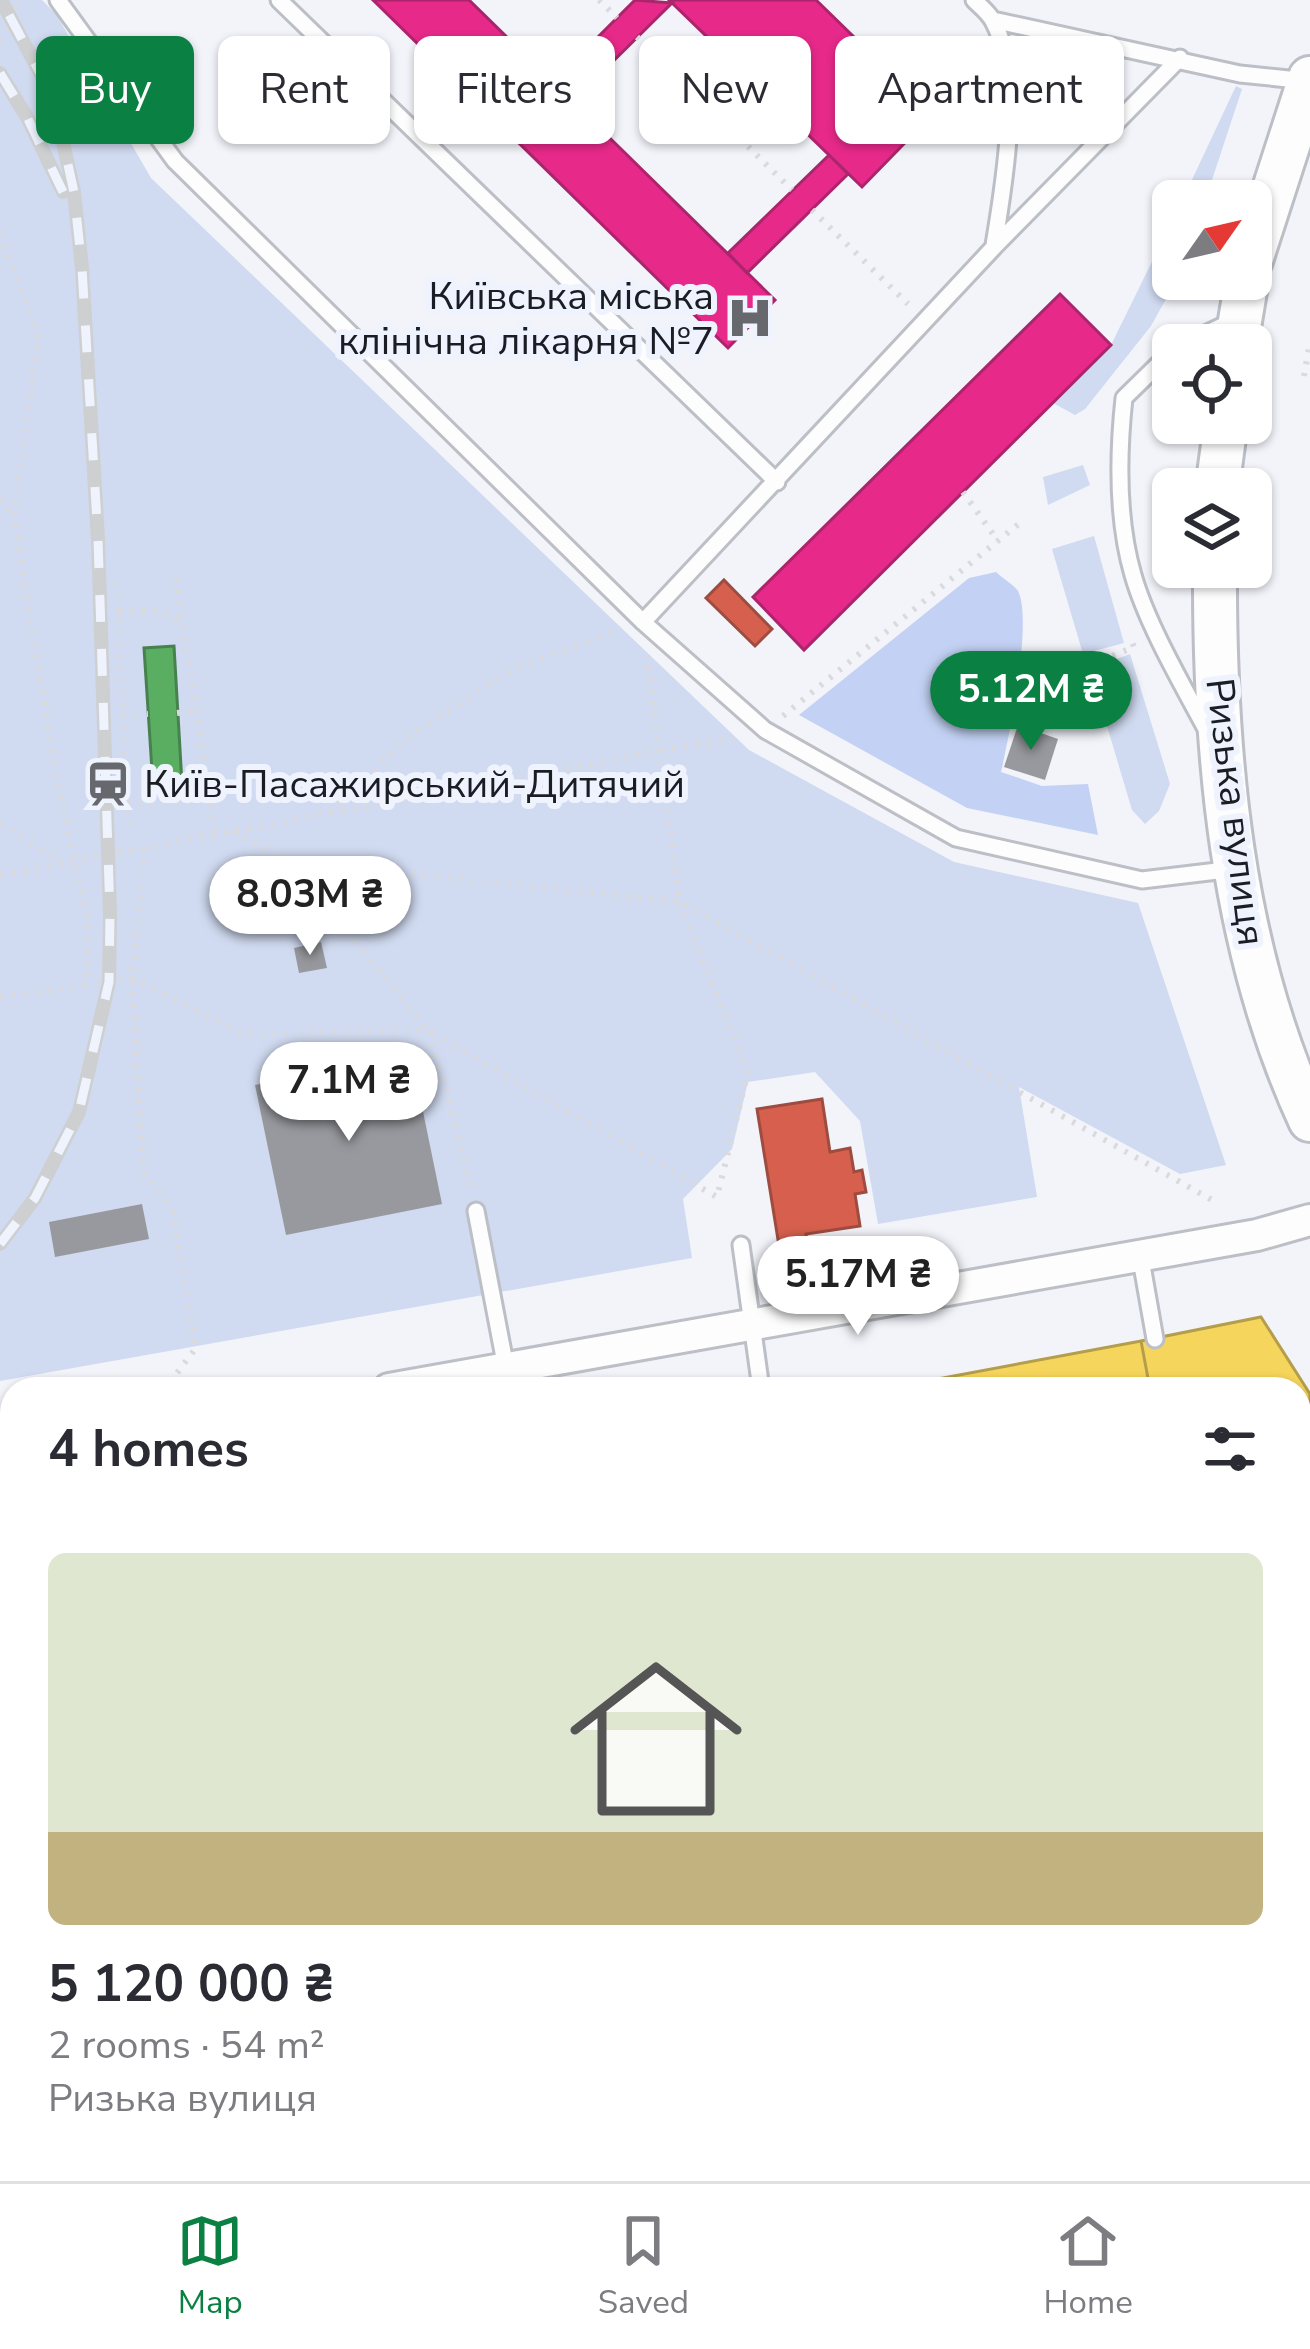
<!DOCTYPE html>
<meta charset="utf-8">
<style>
:root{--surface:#fff;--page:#f2f2f3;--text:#2b2b33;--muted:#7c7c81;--line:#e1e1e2;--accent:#0b8043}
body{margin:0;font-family:"Nunito Sans",sans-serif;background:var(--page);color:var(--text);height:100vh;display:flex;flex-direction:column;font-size:45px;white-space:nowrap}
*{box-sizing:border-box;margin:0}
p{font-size:39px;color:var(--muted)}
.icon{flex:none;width:66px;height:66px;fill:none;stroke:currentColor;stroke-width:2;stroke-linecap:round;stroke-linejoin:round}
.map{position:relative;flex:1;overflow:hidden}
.details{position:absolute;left:0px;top:1377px;width:1311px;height:804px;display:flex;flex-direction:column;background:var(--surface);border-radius:36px 36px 0 0;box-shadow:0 3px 9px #0004}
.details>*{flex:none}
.hud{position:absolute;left:36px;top:36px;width:1239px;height:108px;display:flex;gap:24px}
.needle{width:78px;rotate:56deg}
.fabs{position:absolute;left:1152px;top:180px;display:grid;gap:24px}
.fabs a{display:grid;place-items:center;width:120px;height:120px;border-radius:18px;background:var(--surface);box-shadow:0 3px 9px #0004;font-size:60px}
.price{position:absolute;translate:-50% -102px;padding:0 27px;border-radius:42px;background:#fff;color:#222;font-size:39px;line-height:78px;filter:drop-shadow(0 3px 6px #0008)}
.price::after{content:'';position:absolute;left:50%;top:72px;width:36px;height:27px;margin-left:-18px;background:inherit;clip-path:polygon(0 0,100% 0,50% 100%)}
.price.on{background:var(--accent);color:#fff}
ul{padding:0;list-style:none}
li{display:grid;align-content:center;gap:24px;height:636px;padding:0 48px}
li+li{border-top:3px solid var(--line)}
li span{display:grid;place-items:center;height:372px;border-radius:18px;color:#555}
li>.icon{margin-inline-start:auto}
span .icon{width:216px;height:216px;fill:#fffc;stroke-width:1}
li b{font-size:51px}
h2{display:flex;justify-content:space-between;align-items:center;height:144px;padding:0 48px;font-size:51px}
.pill{padding:0 42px;border-radius:18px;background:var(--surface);box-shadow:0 3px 9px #0004;font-size:42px;line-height:108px}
.pill.on{background:var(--accent);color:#fff}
.menu{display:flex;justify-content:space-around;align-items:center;height:168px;border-top:3px solid var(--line);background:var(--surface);font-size:33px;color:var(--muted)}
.menu a{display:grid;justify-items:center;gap:6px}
.menu .on{color:var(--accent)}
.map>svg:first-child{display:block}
.green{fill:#d0daf0}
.forest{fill:#c3d2f4}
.homes{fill:#f6d55c;stroke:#b49e4b;stroke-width:3}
.shops{fill:#d6604d;stroke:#9e4c40;stroke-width:3}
.health{fill:#e7298a;stroke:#aa256b;stroke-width:3}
.public{fill:#5aae61;stroke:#47824e;stroke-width:3}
.building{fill:#97999e}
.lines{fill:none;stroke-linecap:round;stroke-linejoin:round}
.lane-casing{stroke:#bcbfc5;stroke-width:21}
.street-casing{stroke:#bcbfc5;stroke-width:36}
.secondary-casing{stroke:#bcbfc5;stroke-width:48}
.path{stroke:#dadadc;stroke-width:6;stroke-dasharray:3 9;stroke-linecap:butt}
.lane{stroke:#fdfdfe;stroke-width:15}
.street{stroke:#fdfdfe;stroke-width:30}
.secondary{stroke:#fdfdfe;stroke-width:42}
.rail-casing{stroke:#cecfd0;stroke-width:14}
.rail{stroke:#eef3fd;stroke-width:9;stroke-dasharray:27;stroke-linecap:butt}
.labels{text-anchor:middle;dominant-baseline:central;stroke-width:12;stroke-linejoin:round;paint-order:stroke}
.poi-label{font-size:39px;fill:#1a1d23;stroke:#eef3fd;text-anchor:end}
.street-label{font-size:39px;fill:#1a1d23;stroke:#eef3fd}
</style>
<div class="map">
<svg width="1310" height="2181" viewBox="0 0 1310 2181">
<rect width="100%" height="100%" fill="#f2f4fa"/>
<path class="green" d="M 0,0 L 42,0 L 56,14 L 151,178 L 749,750 L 954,862 L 1138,903 L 1226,1165 L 1180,1174 L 1019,1087 L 1037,1197 L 878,1224 L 860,1121 L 815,1072 L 748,1082 L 732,1149 L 683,1199 L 692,1258 L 0,1381 Z
M 1236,86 L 1242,89 L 1205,201 L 1182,201 Z
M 1173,219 L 1173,279 L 1177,279 L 1151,326 L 1085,409 L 1075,415 L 1053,403 L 1111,345 Z
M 1083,465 L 1090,485 L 1048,505 L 1043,477 Z
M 1094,536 L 1124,643 L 1083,654 L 1052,549 Z
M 1130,654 L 1170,784 L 1159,811 L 1145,824 L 1132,810 L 1090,669 Z"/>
<path class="forest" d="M 996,572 C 1002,578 1014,585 1018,591 C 1033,620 1009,738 1001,772 L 1042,786 L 1088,784 L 1098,835 L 967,808 L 799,715 L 969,578 Z"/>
<path class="homes" d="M 1261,1317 L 1310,1394 L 1310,1527 L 1299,1509 L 1299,1389 L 1150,1389 L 1141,1341 Z
M 1141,1341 L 1150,1389 L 884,1389 Z
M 12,1542 L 12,1606 L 0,1608 L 0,1544 Z
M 1310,1635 L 1310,1710 L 1299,1717 L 1299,1642 Z
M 12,1780 L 12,1845 L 0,1847 L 0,1782 Z
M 1310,1970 L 1310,2045 L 1299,2052 L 1299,1977 Z
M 12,2057 L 12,2122 L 0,2124 L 0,2059 Z
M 457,2169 L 568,2169 L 549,2181 L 438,2181 Z
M 983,2169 L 1070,2169 L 1078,2181 L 965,2181 Z"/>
<path class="shops" d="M 724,580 L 772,629 L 755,646 L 706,598 Z
M 822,1099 L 830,1152 L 850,1148 L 854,1172 L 862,1170 L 866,1192 L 855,1194 L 860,1226 L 806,1234 L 808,1247 L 780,1252 L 757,1109 Z"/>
<path class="health" d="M 373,0 L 469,0 L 775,300 L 728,348 Z
M 635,0 L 672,3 L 573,101 L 553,82 Z
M 669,0 L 816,0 L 933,114 L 862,187 Z
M 829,155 L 848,174 L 747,273 L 728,253 Z
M 1060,294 L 1111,345 L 804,650 L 753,597 Z"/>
<path class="public" d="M 174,646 L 182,784 L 153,786 L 144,648 Z"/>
<path class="building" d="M 1018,725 L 1058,739 L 1045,780 L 1004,767 Z
M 321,942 L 327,968 L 299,973 L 294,948 Z
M 411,1053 L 442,1204 L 286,1235 L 255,1085 Z
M 142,1204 L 149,1239 L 55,1257 L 49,1222 Z"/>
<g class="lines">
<g class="lane-casing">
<path id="lane" d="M 58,0 L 175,161 L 643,622 L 765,730 L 956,838 L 1142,880 L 1234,869
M 279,0 L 777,482
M 974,0 C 980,6 989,13 993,21 C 1023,75 1004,185 994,245
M 993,20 L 1240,74 L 1308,81
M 1182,345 L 1237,319
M 1173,350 L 1124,398 C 1118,454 1117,520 1133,575 C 1147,624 1182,684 1206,729
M 643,622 L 994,247 L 1180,58
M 476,1211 L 506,1368
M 741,1245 L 761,1389
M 1140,1254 L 1155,1339
M 1299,1584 L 1310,1598
M 1299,1619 L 1310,1612
M 0,1643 L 12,1640
M 0,1873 L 12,1870
M 1299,1956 L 1310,1949
M 0,2007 L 12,2005
M 196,2169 L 200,2181
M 1125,2169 L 1133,2181
M 399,2181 L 418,2169
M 939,2181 L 959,2169"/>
</g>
<g class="street-casing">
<path id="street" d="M 389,1389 L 1257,1235 L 1310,1220
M 0,1458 L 12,1456"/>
</g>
<g class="secondary-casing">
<path id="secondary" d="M 1251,260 L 1310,78
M 1236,345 L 1247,279
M 1217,489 L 1226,423
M 1215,567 C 1214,754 1231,949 1310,1120"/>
</g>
<path class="path" d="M 599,0 L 617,18
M 637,37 L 792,190
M 0,41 L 14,20 L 16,0
M 812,210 L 908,304
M 0,233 L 38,334 L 14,515 L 57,783 L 87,913 L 89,965 L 85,988
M 1304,376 L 1310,342
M 963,492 L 998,541
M 0,499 L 14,515
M 176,578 L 215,835
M 117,583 L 128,826
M 118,612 L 161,610 L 182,624
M 1068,674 L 1134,647 L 1132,642
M 177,713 L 196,711
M 123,715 L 148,714
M 783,716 L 1021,522
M 127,805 L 210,801
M 330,813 L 406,738 L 517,667 L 617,631
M 0,823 L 62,863
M 233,831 L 292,862 L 427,1030 L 717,1197 L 748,1072 L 679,901 L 647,656
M 146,849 L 132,978 L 143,1171 L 172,1209 L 196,1348 L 167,1386
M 292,862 L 679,901 L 1212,1200
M 0,875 L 733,737
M 0,997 L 132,978 L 244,1035 L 427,1030 L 443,1078 L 471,1190
M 1299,1805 L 1310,1794
M 1310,1815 L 1301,1831 L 1310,1857"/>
<use href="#lane" class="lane"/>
<use href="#street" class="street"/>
<use href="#secondary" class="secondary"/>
<g class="rail-casing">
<path id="rail" d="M 0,73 L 28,119 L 63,192
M 0,1244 L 35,1198 L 79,1112 L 109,982 L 110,915 L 98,539 L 82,268 L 74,192 L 53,97 L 1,0"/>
</g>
<use href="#rail" class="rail"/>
</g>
<defs>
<g id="hospital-bare" transform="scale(3.6)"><path d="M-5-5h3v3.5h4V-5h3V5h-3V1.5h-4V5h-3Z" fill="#66686e" stroke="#eef3fd" stroke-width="2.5" paint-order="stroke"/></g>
<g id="station-bare" transform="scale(3.6)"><path d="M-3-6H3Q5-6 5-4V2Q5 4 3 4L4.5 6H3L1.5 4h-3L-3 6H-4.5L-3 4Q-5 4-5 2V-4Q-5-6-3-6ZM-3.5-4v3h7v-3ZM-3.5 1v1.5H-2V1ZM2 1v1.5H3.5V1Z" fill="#66686e" stroke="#eef3fd" stroke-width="2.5" paint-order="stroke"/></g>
</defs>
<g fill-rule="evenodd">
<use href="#hospital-bare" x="750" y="318"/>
<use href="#station-bare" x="108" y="784"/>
</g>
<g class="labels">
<g class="poi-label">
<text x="714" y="296">Київська міська<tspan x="714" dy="45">клінічна лікарня №7</tspan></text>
<text x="144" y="784" text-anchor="start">Київ-Пасажирський-Дитячий</text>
</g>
<g class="street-label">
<text transform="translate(1235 812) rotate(83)">Ризька вулиця</text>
</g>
</g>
</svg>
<div class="fabs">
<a><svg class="needle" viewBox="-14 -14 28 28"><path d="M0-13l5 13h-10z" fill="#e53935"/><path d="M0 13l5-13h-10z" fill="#7c7c81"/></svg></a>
<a><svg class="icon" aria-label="locate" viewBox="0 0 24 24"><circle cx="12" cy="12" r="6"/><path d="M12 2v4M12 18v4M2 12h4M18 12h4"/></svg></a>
<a><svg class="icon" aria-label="layers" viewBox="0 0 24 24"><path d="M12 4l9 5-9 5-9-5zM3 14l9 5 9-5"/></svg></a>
</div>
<b class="price on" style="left:1031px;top:753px">5.12M ₴</b>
<b class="price" style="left:310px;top:958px">8.03M ₴</b>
<b class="price" style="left:349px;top:1144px">7.1M ₴</b>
<b class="price" style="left:858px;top:1338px">5.17M ₴</b>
<div class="hud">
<a class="pill on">Buy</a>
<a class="pill">Rent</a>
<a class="pill">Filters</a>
<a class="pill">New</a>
<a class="pill">Apartment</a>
</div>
<section class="details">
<h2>4 homes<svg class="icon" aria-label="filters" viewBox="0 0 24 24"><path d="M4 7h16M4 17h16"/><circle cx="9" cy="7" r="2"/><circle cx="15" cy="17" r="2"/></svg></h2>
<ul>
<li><span style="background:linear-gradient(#dfe7d0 75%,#c2b280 0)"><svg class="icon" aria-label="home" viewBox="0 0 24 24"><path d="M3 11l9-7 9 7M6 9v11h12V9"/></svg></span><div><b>5 120 000 ₴</b><p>2 rooms · 54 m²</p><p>Ризька вулиця</p></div></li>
</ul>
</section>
</div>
<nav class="menu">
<a class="on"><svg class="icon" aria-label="map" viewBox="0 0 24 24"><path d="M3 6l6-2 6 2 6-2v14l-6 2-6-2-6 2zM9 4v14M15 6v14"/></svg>Map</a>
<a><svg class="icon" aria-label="saved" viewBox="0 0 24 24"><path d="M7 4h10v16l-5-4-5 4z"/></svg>Saved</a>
<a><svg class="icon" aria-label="home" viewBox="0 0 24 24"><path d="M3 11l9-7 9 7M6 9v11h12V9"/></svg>Home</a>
</nav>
